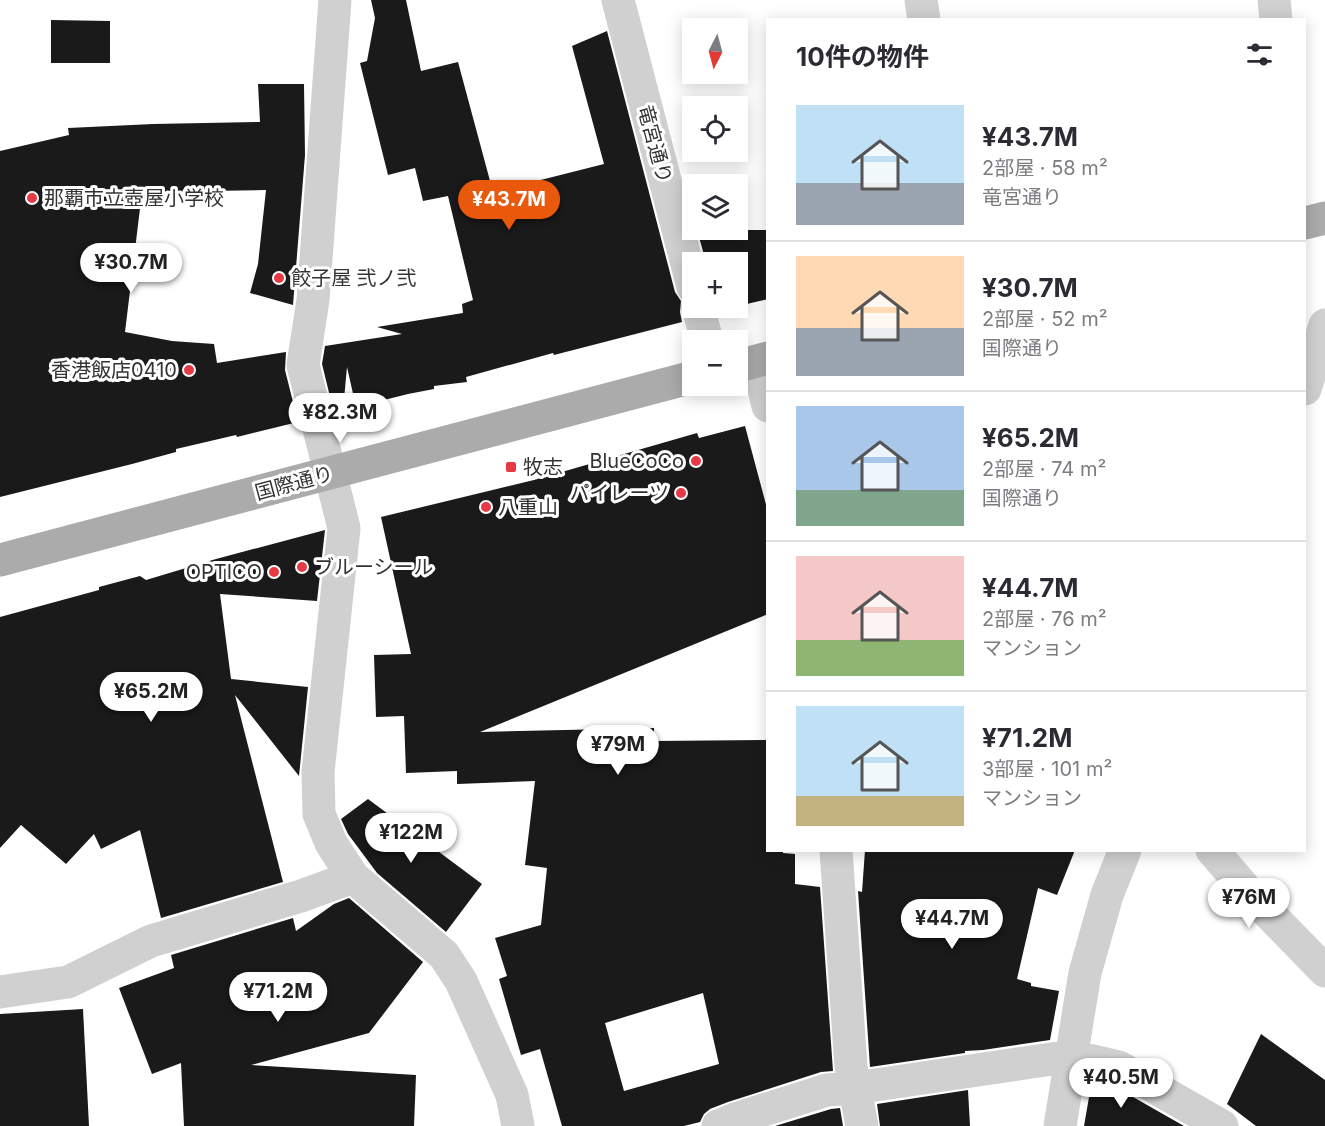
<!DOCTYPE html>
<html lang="ja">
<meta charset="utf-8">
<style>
:root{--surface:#fff;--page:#f2f2f3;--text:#2b2b33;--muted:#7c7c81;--line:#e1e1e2;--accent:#ea580c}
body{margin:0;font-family:Inter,"Noto Sans JP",sans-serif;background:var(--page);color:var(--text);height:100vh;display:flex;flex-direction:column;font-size:22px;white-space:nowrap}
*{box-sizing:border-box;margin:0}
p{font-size:20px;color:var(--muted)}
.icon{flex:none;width:33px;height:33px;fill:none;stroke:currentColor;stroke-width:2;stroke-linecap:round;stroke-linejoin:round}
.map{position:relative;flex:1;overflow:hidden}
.panel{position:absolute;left:766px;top:18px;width:540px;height:834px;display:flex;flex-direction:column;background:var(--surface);border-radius:0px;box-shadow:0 3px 15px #0003}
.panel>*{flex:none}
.needle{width:39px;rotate:186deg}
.controls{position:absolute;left:682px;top:18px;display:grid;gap:12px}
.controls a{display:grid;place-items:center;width:66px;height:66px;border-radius:0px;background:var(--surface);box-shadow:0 3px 15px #0003;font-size:30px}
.price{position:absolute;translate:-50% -51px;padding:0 14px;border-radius:21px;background:#fff;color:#222;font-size:20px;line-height:39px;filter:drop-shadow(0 2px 3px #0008)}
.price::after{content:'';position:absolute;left:50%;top:36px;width:18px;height:14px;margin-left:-9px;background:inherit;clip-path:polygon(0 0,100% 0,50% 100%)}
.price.active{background:var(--accent);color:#fff}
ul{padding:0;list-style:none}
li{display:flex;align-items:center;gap:18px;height:150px;padding:0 30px}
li+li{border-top:2px solid var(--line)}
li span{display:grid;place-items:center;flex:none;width:168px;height:120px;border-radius:0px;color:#555}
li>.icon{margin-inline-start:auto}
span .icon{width:72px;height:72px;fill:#fffc;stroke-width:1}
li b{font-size:26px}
h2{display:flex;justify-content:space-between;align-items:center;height:72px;padding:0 30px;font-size:26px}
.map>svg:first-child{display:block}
.building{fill:#1a1a1a;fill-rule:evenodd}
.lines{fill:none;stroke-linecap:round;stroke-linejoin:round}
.minor{stroke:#d0d0d0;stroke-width:33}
.major{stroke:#ababab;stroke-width:33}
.poi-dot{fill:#e63946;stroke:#fff;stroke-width:2}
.labels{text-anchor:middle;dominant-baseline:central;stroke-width:6;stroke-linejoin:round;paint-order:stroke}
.street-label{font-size:20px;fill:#333;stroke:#fff}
.poi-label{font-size:20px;fill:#333;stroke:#fff;text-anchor:start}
</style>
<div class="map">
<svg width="1325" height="1126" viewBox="0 0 1325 1126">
<rect width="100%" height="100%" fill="#fff"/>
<path class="building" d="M 371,0 L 406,0 L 421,71 L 458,62 L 493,192 L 604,164 L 572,46 L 607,31 L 675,292 L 681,301 L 680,312 L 682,322 L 554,355 L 553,353 L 466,377 L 467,382 L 434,386 L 434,389 L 408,394 L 356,407 L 347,367 L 343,410 L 334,413 L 322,364 L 325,346 L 402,334 L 377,327 L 463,313 L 462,304 L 473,300 L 448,196 L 423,201 L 415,168 L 388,175 L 360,63 L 367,61 L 375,18 Z
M 51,20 L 110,21 L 110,63 L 51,63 Z
M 258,84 L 304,84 L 305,155 L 293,305 L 250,293 L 258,264 L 266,190 L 142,192 L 125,332 L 172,341 L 214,344 L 217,363 L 286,352 L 285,370 L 298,422 L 237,437 L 236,435 L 176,449 L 176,452 L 132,464 L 0,497 L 0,151 L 69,135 L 68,128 L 153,124 L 260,122 Z
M 697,230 L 768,230 L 768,299 L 738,306 L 738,262 L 706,262 Z
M 745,426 L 768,512 L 768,614 L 480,732 L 654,728 L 654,741 L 768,740 L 768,850 L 783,850 L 783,853 L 795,854 L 795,884 L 820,887 L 833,1071 L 821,1072 L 728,1102 L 710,1109 L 704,1114 L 700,1122 L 684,1126 L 562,1126 L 540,1049 L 521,1055 L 499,979 L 507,976 L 495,938 L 541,925 L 547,868 L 525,865 L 535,781 L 457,784 L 457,771 L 406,773 L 404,716 L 376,717 L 374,655 L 411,654 L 381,517 L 534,480 L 697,433 L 699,438 ZM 703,993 L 719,1064 L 624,1091 L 605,1023 Z
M 325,530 L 317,601 L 220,594 L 231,679 L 308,687 L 299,776 L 235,695 L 283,882 L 161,918 L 140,830 L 101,849 L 94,834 L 66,864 L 21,825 L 0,848 L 0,617 L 99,590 L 99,587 L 140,576 L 146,580 L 216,559 Z
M 368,799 L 482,884 L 446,932 L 377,873 L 348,834 L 341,819 Z
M 865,850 L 1075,850 L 1057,895 L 1038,888 L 1017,979 L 1031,983 L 1031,986 L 1059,991 L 1050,1040 L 983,1050 L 965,1051 L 965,1053 L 870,1067 L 858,891 L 862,892 Z
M 349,898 L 423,962 L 369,1033 L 251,1065 L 416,1075 L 414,1126 L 184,1126 L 181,1063 L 152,1074 L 119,988 L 174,968 L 171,955 L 293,918 L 296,931 L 334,904 Z
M 83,1009 L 89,1126 L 0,1126 L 0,1014 Z
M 1261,1034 L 1325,1080 L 1325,1126 L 1256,1126 L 1227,1104 Z
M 1092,1080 L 1112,1085 L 1184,1126 L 1084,1126 Z
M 968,1090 L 970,1126 L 880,1126 L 877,1104 Z
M 840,1108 L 843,1126 L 775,1126 L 831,1109 Z"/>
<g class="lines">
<path class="minor" d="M 335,0 L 313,300 L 303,365 L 344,528 L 318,772 L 319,814 L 331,843 L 353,877 L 444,955 L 461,981 L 512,1095 L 518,1126
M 618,0 L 693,287
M 921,0 L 924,20
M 1274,0 L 1276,20
M 698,308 L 707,340
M 757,361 L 768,406
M 1305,389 L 1325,325
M 836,850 L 851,1067 L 862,1126
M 1212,850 L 1249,893 L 1325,971
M 0,992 L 68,982 L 151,941 L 301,896 L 353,877
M 718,1126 L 735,1119 L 827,1090 L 855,1088 L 1072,1056 L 1119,1067 L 1222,1126
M 1060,1126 L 1085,973 L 1107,895 L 1125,850"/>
<path class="major" d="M 1305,223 L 1325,218
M 738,366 L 768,358
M 0,560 L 693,377"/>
</g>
<g class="poi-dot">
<circle cx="32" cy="198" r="6"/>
<circle cx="279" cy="278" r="6"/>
<circle cx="189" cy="370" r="6"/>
<circle cx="696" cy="461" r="6"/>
<rect x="505" y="461" width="12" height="12" rx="3"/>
<circle cx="681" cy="493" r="6"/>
<circle cx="486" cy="507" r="6"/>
<circle cx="302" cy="567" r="6"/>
<circle cx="274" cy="572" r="6"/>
</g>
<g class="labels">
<g class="street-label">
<text transform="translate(655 144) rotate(75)">竜宮通り</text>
<text transform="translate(294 483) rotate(-15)">国際通り</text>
</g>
<g class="poi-label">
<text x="44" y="198">那覇市立壺屋小学校</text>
<text x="291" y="278">餃子屋 弐ノ弐</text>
<text x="177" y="370" text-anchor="end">香港飯店0410</text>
<text x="684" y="461" text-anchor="end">BlueCoCo</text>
<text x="523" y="467">牧志</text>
<text x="669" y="493" text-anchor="end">パイレーツ</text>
<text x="498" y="507">八重山</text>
<text x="314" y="567">ブルーシール</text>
<text x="262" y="572" text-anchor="end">OPTICO</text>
</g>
</g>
</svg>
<div class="controls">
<a><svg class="needle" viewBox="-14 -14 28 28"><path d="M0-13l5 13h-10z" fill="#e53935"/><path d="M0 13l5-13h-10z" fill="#7c7c81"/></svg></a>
<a><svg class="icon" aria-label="locate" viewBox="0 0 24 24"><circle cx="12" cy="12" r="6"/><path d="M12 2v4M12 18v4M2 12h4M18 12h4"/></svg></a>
<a><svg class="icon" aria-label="layers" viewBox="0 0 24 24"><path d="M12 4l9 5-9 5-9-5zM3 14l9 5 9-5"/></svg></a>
<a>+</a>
<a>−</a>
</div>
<b class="price active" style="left:509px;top:231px">¥43.7M</b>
<b class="price" style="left:131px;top:294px">¥30.7M</b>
<b class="price" style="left:340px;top:444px">¥82.3M</b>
<b class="price" style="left:151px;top:723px">¥65.2M</b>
<b class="price" style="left:618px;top:776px">¥79M</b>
<b class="price" style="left:411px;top:864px">¥122M</b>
<b class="price" style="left:1249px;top:929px">¥76M</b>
<b class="price" style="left:952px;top:950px">¥44.7M</b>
<b class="price" style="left:278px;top:1023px">¥71.2M</b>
<b class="price" style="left:1121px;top:1109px">¥40.5M</b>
<section class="panel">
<h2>10件の物件<svg class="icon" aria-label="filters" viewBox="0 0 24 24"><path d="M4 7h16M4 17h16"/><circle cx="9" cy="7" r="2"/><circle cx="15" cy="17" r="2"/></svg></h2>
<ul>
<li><span style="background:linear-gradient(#bfe0f5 65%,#9aa5b1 0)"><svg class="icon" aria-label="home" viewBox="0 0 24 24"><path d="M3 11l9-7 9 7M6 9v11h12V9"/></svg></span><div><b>¥43.7M</b><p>2部屋 · 58 m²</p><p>竜宮通り</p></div></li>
<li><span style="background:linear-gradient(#ffd9b3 60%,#9aa5b1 0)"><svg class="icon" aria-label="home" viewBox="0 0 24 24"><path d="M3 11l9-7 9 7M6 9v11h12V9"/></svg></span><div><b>¥30.7M</b><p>2部屋 · 52 m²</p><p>国際通り</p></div></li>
<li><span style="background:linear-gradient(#a9c7e8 70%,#7fa58c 0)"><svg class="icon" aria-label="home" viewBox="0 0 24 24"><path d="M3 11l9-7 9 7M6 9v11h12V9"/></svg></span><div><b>¥65.2M</b><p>2部屋 · 74 m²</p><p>国際通り</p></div></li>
<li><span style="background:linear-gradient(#f6c9c9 70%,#8fb573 0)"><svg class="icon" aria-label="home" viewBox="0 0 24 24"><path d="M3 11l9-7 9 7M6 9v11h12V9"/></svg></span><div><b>¥44.7M</b><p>2部屋 · 76 m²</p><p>マンション</p></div></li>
<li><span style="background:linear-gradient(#bfe0f5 75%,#c2b280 0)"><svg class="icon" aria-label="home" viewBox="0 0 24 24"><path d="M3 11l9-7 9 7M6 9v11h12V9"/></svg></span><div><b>¥71.2M</b><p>3部屋 · 101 m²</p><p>マンション</p></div></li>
</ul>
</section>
</div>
